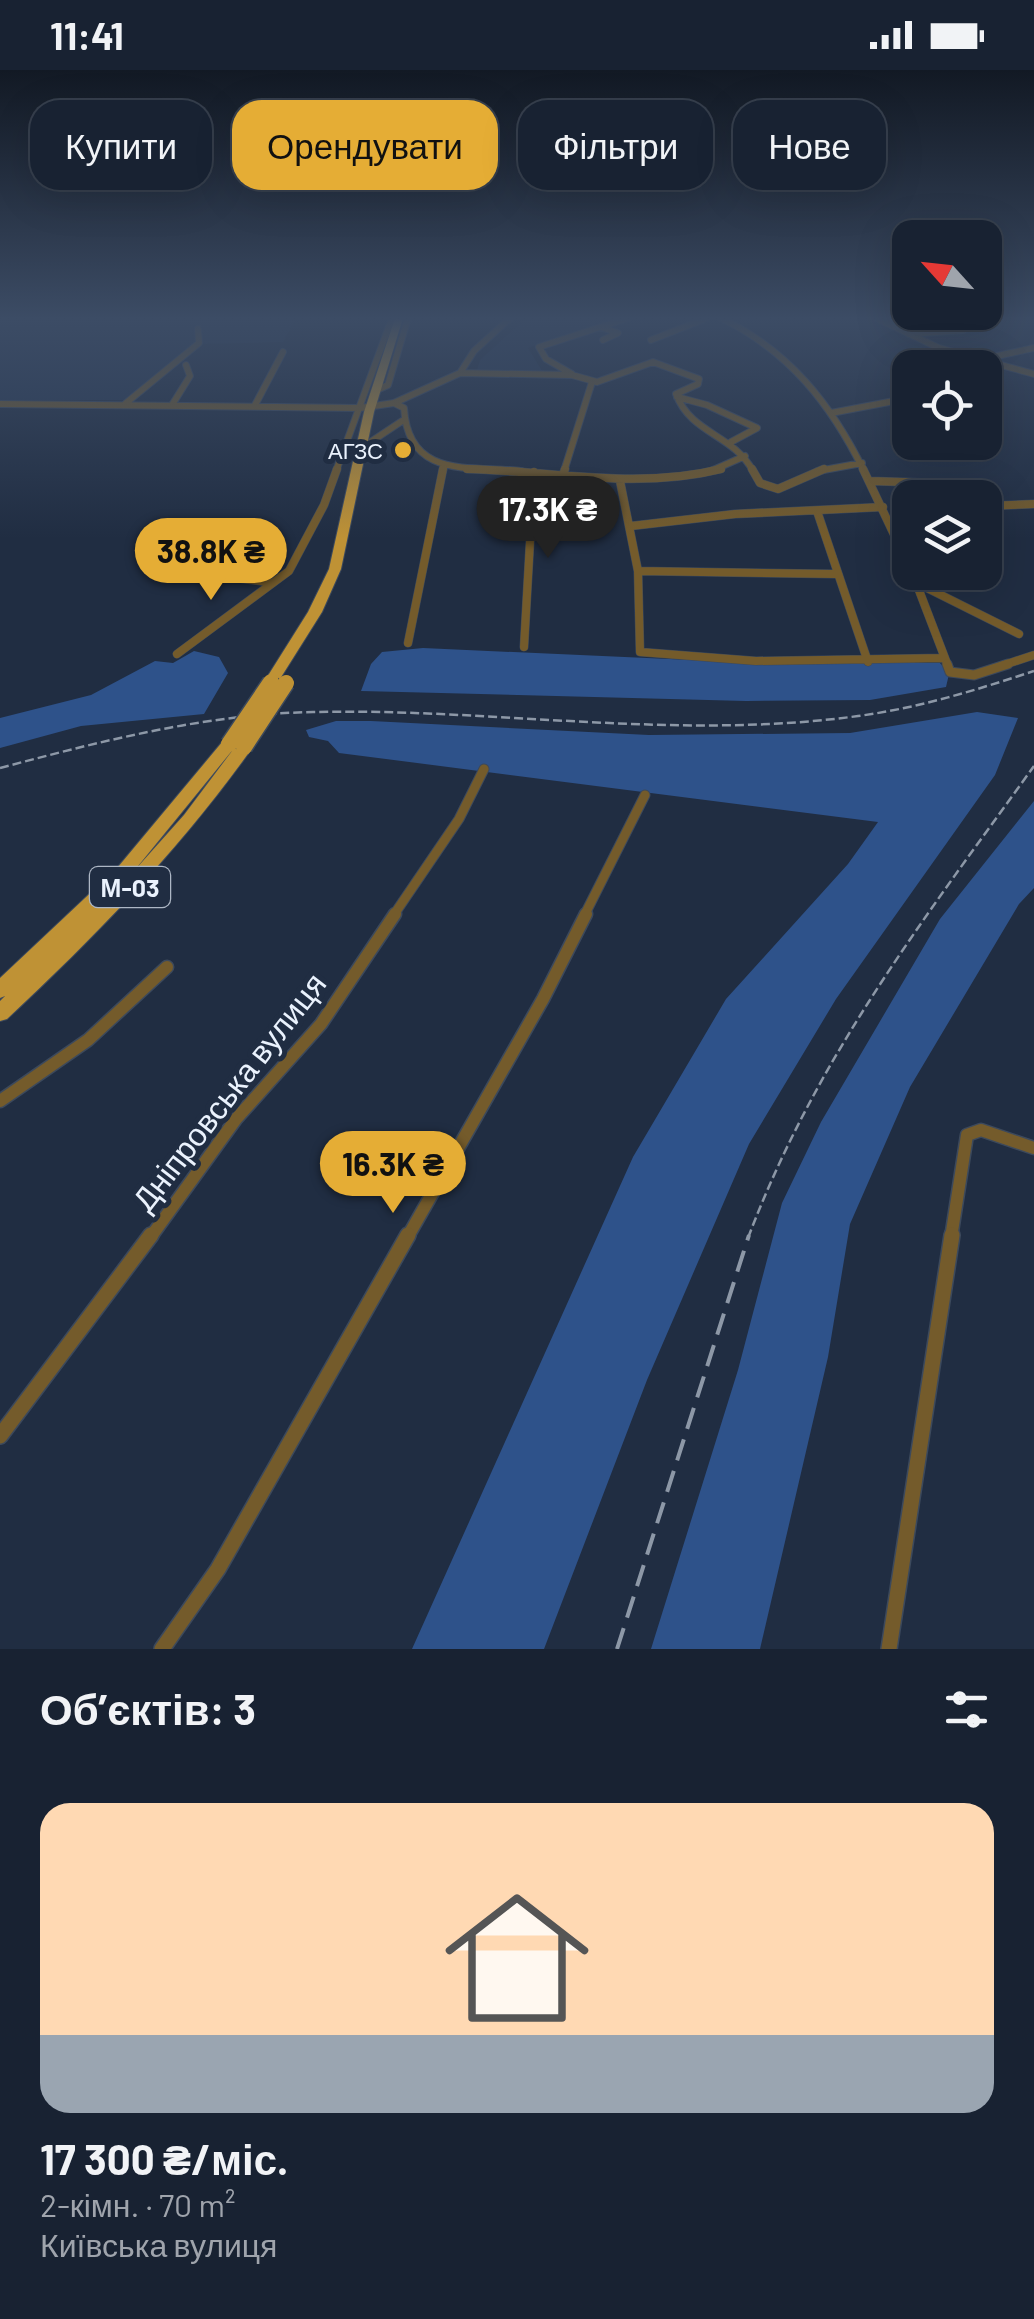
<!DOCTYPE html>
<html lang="uk">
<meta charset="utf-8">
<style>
:root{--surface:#182232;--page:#212a3a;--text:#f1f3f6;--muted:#9fa4ac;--line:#363f4d;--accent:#e5ad35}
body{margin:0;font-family:Barlow,sans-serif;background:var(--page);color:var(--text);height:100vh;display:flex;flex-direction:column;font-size:38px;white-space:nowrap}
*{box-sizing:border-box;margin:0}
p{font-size:32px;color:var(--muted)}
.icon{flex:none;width:55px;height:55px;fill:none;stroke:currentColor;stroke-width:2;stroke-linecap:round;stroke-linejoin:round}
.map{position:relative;height:1579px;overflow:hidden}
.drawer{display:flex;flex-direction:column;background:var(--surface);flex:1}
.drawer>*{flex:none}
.top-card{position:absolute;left:30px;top:30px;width:975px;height:90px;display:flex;gap:20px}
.needle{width:65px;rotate:297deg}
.tools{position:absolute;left:892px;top:150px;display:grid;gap:20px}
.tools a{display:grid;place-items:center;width:110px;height:110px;border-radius:20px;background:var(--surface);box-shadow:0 10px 40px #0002,0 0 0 2px var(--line);font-size:50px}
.price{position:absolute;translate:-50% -85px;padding:0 22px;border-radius:35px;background:var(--accent);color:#111;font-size:32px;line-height:65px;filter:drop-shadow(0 2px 5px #0008)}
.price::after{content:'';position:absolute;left:50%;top:60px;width:30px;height:22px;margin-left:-15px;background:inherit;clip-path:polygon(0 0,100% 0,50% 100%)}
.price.on{background:#222;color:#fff}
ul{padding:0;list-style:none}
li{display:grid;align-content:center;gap:20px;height:530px;padding:0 40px}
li+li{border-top:2px solid var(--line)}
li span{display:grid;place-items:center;height:310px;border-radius:30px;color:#555}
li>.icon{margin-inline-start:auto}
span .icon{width:180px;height:180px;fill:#fffc;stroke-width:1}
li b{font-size:42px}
h2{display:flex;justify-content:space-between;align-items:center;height:120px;padding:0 40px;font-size:42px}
.tag{padding:0 35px;border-radius:30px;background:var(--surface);box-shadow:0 10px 40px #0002,0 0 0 2px var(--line);font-size:35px;line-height:90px}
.tag.on{background:var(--accent);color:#111}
.status{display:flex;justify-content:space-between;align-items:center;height:70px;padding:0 50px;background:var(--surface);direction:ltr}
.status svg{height:28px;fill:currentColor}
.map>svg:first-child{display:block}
.built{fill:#253651}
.forest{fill:#2e528a}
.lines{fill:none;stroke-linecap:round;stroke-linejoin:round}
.minor-far4-casing{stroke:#3c495c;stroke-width:8}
.minor-far3-casing{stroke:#3c495c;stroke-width:9}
.minor-far2-casing{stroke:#3c495c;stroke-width:11}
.minor-far1-casing{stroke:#3c495c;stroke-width:15}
.minor-casing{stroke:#3c495c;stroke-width:18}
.trunk-casing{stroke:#3c495c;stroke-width:2}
.minor-far4{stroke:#745b2b;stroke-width:6}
.minor-far3{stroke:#745b2b;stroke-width:8}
.minor-far2{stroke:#745b2b;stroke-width:9}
.minor-far1{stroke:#745b2b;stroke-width:12}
.minor{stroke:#745b2b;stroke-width:15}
.trunk{fill:#bf9235;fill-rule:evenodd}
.rail-far1{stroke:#8d98a7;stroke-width:2.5;stroke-dasharray:9 4;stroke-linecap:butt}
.rail{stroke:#8d98a7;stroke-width:4;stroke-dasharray:22 11;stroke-linecap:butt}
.trunk-bridge-casing{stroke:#3c495c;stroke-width:19;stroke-linecap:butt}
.trunk-bridge{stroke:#bf9235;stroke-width:16}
.poi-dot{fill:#e5ad35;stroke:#202d42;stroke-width:4}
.labels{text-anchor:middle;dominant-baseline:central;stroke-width:10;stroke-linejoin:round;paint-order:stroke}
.far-poi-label{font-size:22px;fill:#eaf2fd;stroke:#202d42;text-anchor:end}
.shield{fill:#202d42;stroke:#adb7c5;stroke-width:2.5}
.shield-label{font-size:25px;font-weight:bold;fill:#eaf2fd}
.near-street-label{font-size:32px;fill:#eaf2fd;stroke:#202d42}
</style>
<div class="status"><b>11:41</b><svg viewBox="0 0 49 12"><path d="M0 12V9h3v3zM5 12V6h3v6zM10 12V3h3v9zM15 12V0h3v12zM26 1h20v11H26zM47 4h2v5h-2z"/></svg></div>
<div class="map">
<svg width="1034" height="1579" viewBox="0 0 1034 1579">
<rect width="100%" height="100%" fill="#202d42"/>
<path class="built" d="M 0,248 L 296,248 L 283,272 L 201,274 L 124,330 L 0,330 Z
M 526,248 L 581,248 L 597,253 L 528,278 L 544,304 L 477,300 L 480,290 Z"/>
<path class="forest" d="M 423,578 L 758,593 L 940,593 L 949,604 L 946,617 L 870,630 L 746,631 L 361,621 L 371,594 L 382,582 Z
M 194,581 L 219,587 L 228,603 L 204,644 L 81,656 L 0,678 L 0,648 L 91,625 L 155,591 L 173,593 Z
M 977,642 L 1018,648 L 995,705 L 836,929 L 749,1074 L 647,1310 L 544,1579 L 412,1579 L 633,1087 L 726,929 L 848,794 L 878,752 L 339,683 L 328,671 L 309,667 L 306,660 L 336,651 L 371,651 L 649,665 L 850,663 Z
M 1034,731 L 1034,818 L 1019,834 L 910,1017 L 850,1154 L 828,1287 L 760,1579 L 651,1579 L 738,1300 L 782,1133 L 821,1052 L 940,849 Z"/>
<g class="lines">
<g class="minor-far4-casing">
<path id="minor-far4" d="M 721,248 C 789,281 831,334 864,401
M 876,248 L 939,278 L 1034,304
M 890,253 L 969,248
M 601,257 L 618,263 L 603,270
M 909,264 L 963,260
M 651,270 L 707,248
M 991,295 L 997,286 L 1034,278
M 460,303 L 474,281 L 510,248
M 572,304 L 546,289 L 539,277 L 628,248
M 379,319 L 388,315 L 408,248
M 677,327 L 707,335 L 757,358 L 731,372
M 126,333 L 199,273 L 198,259
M 394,333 L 404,338 C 408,409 470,396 521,401
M 0,334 L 360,338 L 394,333 L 460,303 L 572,305 L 597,312 L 653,292 L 699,309 L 698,314 L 676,324 C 691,364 733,364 753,401
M 172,335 L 190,306 L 186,295
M 255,335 L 283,282
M 831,343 L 910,328
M 372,371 L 402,351
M 336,401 L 392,248
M 443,401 L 444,395
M 564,401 L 592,312
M 711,401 L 745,386
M 818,401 L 862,393"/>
</g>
<g class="minor-far3-casing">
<path id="minor-far3" d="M 467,399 C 552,401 637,420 721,399
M 752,399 L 760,413 L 778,419 L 824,399
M 863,399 L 910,498
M 563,405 L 565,399
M 620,411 L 638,501 L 640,582 L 756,591 L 943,588
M 870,411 L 937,413 L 950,423
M 985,436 L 1034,434
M 817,441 L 868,592
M 631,456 L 735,444 L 883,437
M 191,462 L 163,499 L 268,512
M 985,495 L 995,500
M 638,501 L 836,504
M 912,502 L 948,596
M 917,513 L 1019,564
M 408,573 L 443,399
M 524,577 L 534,402
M 177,584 L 289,501 L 324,435 L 337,399
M 1001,596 L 1034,585"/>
</g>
<g class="minor-far2-casing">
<path id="minor-far2" d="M 947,594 L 950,602 L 974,605 L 1008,594
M 393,846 L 459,749 L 484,699
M 584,846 L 645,725"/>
</g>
<g class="minor-far1-casing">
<path id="minor-far1" d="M 0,1031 L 88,970 L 167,897
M 150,1168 L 236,1049 L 321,954 L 395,844
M 407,1168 L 543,929 L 586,844
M 951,1168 L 967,1065 L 981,1060 L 1034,1078"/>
</g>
<g class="minor-casing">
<path id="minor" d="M 0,1366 L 151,1165
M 162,1579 L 218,1499 L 408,1165
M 889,1579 L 952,1165"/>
</g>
<g class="trunk-casing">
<path id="trunk" d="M 395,248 L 403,248 L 374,342 L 341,499 L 322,542 L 278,612 L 276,615 L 266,615 L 264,612 L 308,542 L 329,499 L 364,342 Z
M 229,669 L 235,671 L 237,674 L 235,677 L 134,801 L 184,745 L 238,673 L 250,673 L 252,677 L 250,681 C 179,780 96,866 7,949 L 0,951 L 0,931 L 5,926 L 0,928 L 0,908 L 118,797 L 223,671 Z"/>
</g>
<use href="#minor-far4" class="minor-far4"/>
<use href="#minor-far3" class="minor-far3"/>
<use href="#minor-far2" class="minor-far2"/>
<use href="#minor-far1" class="minor-far1"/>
<use href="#minor" class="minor"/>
<use href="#trunk" class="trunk"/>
<path class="rail-far1" d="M 0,698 C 102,671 206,644 313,642 C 494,638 677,671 858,646 C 919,638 976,620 1034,601
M 748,1168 C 816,988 923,850 1034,696"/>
<path class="rail" d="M 617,1579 L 749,1165"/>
<g class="trunk-bridge-casing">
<path id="trunk-bridge" d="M 229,674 L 271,612
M 244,677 L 286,613"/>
</g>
<use href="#trunk-bridge" class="trunk-bridge"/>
</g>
<linearGradient id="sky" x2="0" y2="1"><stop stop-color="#121924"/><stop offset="0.53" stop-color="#3c4c65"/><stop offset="1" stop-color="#3c4c65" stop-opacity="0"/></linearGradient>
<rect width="1034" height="469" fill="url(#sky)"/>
<circle class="poi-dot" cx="403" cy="380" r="10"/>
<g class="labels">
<g class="far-poi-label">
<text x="383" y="380">АГЗС</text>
</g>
<rect class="shield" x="90" y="797" width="80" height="40" rx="8"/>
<g class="shield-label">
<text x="130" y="817">М-03</text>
</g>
<g class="near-street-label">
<text transform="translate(228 1021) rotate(-52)">Дніпровська вулиця</text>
</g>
</g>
</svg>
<div class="tools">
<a><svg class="needle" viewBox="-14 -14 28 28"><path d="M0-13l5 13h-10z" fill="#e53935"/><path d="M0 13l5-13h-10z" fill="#9fa4ac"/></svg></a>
<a><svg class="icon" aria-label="locate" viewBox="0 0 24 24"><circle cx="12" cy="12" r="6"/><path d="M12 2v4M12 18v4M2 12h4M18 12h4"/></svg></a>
<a><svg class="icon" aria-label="layers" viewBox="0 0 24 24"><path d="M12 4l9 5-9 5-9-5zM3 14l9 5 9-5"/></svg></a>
</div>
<b class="price on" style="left:548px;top:491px">17.3K ₴</b>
<b class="price" style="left:211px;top:533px">38.8K ₴</b>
<b class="price" style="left:393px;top:1146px">16.3K ₴</b>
<div class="top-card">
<a class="tag">Купити</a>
<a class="tag on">Орендувати</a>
<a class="tag">Фільтри</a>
<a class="tag">Нове</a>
</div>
</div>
<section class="drawer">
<h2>Об’єктів: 3<svg class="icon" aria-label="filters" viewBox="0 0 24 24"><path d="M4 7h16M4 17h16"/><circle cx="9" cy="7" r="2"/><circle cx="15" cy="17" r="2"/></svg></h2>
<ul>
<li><span style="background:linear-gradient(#ffd9b3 75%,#9aa5b1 0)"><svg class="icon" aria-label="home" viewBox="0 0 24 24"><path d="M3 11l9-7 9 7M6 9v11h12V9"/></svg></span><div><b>17 300 ₴/міс.</b><p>2-кімн. · 70 m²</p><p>Київська вулиця</p></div></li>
</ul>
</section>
